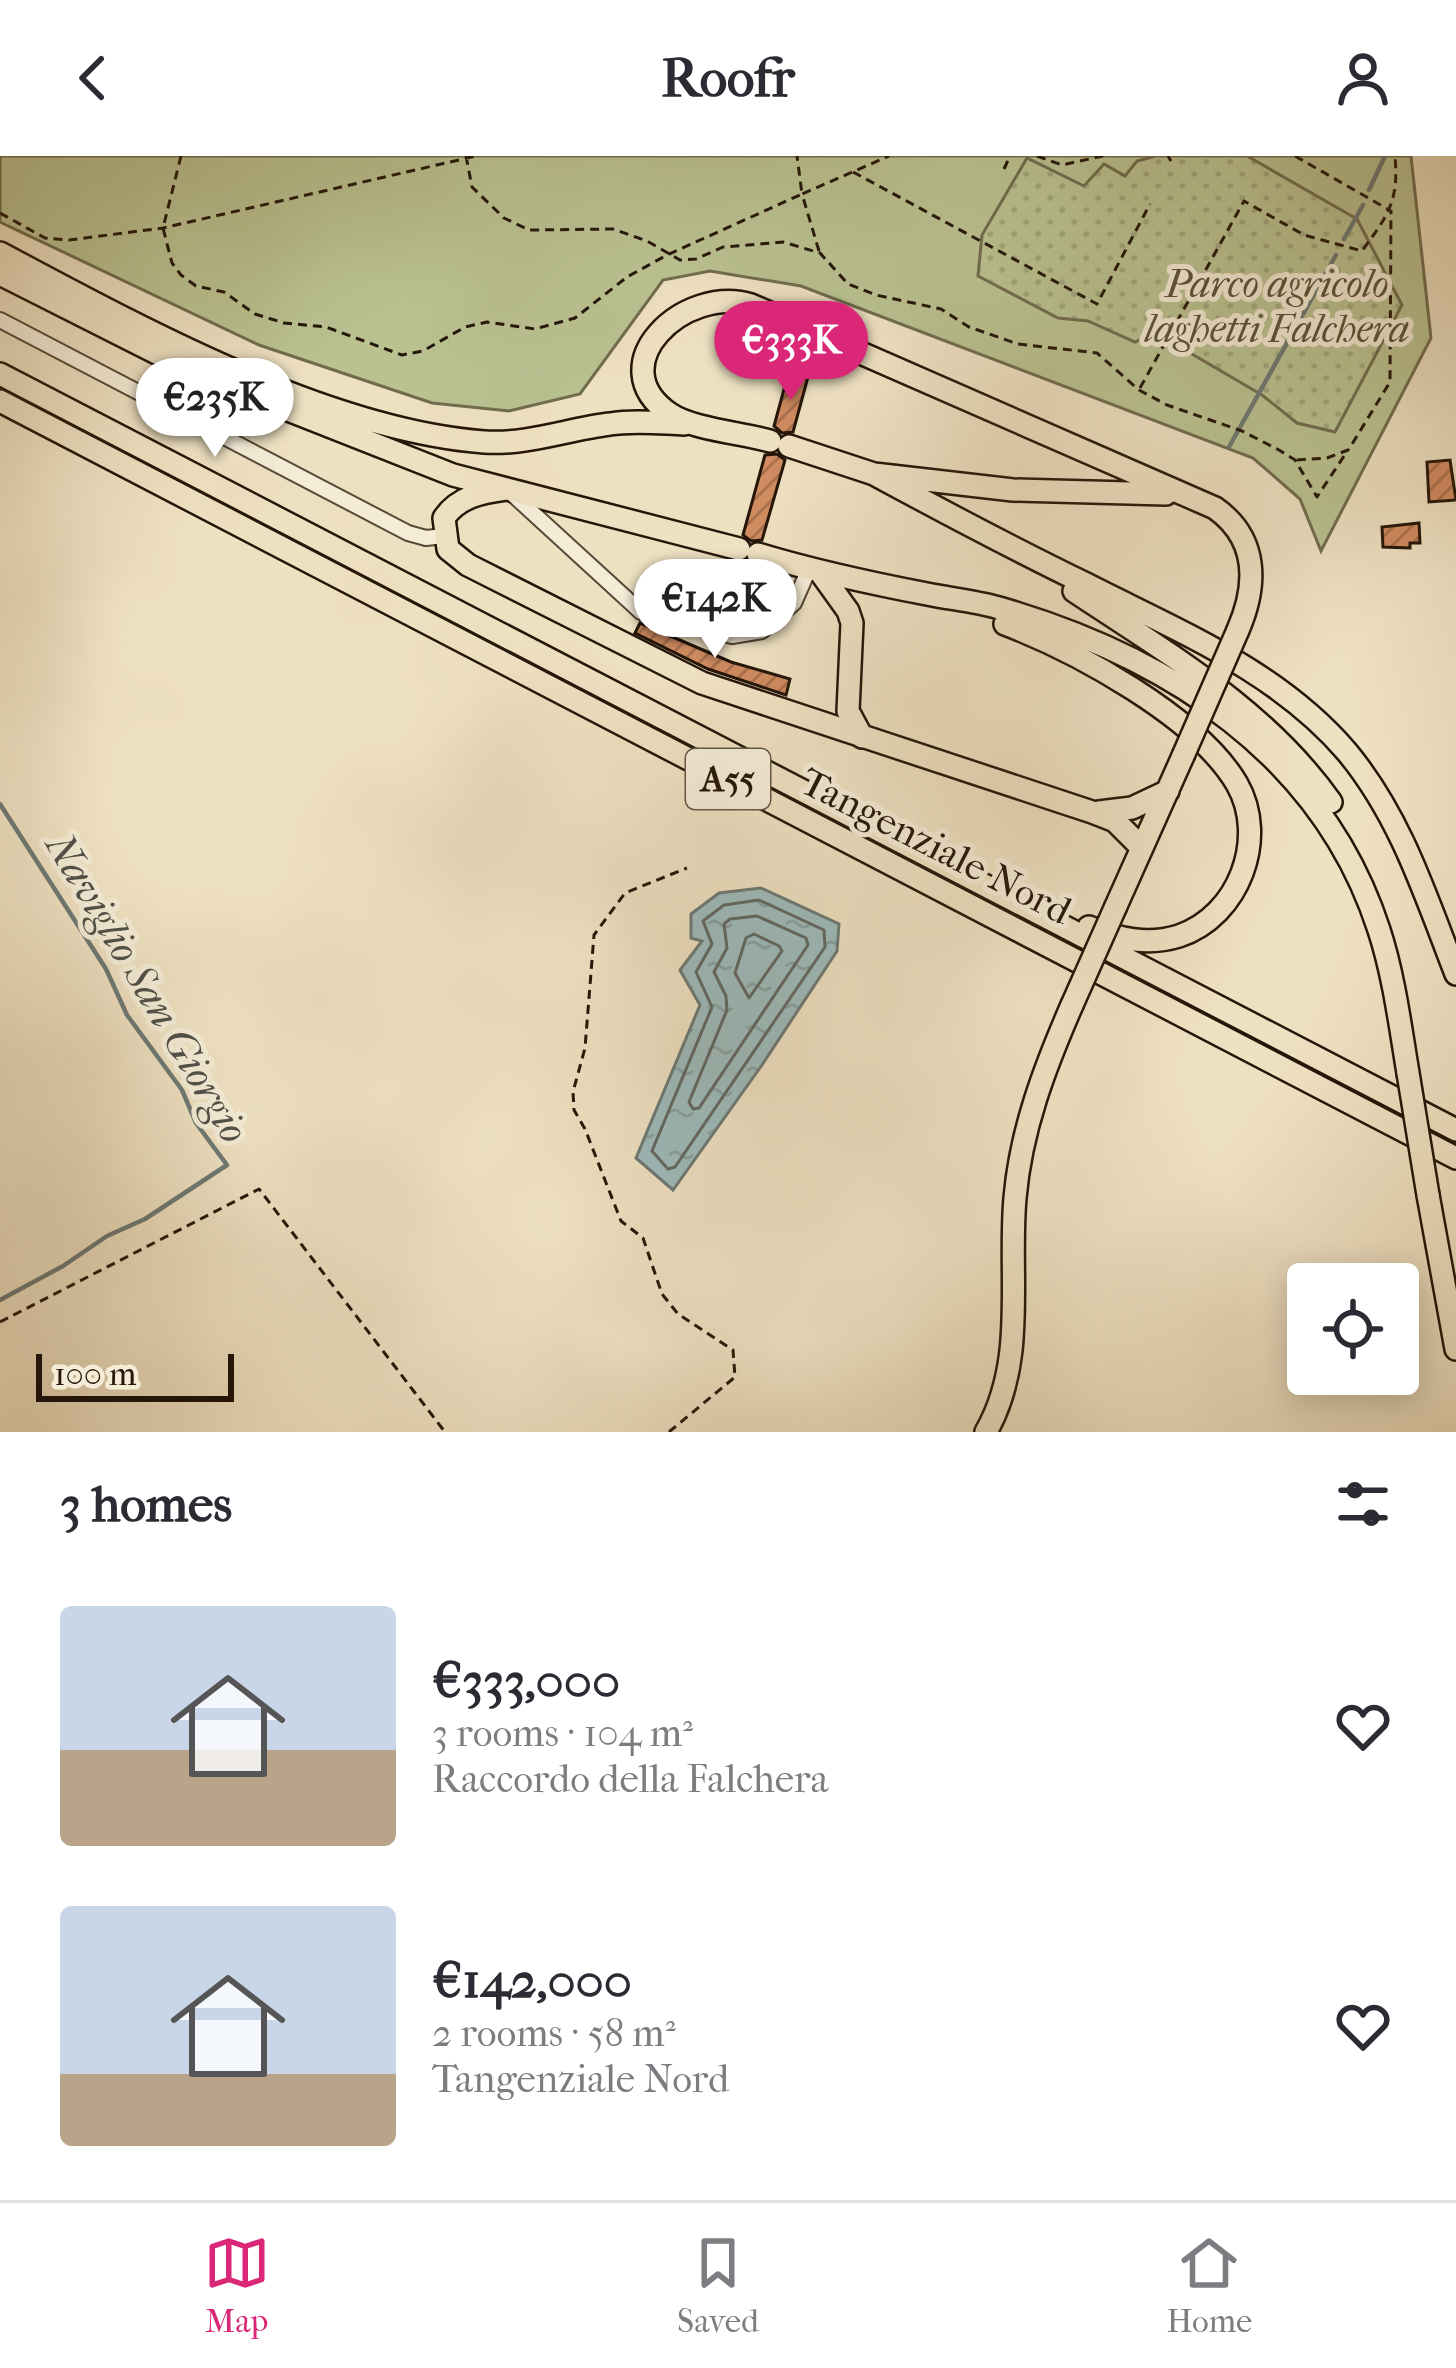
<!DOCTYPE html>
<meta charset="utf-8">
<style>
:root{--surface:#fff;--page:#f2f2f3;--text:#2b2b33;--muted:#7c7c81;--line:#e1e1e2;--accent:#db2777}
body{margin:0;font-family:"IM FELL French Canon",serif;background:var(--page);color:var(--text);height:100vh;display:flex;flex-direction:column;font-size:45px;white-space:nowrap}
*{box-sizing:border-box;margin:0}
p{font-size:39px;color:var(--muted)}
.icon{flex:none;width:66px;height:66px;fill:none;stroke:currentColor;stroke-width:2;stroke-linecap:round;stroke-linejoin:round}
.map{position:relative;height:1276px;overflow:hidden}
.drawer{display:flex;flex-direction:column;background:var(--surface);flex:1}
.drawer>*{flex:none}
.tools{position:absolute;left:1287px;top:1107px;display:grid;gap:24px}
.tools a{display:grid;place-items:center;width:132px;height:132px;border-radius:12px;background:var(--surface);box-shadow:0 6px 30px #0003;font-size:60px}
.scale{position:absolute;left:36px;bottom:30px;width:198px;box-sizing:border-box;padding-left:12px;border:6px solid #251609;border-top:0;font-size:33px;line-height:42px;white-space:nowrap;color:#251609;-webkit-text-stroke:9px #f4ecd7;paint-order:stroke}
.price{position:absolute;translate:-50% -102px;padding:0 27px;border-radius:42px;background:#fff;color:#222;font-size:39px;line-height:78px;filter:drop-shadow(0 3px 6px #0008)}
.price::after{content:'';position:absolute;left:50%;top:72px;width:36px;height:27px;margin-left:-18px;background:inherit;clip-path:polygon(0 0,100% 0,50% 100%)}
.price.on{background:var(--accent);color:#fff}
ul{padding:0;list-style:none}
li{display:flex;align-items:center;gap:36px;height:300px;padding:0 60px}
li span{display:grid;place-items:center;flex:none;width:336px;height:240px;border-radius:12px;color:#555}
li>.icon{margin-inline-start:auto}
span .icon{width:144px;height:144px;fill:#fffc;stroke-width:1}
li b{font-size:51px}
h2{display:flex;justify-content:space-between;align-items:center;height:144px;padding:0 60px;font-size:51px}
header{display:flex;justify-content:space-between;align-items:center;height:156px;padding:0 60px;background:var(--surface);font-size:54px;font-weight:700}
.tabs{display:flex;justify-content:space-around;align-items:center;height:168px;border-top:3px solid var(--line);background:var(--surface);font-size:33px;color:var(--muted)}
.tabs a{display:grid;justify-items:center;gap:6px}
.tabs .on{color:var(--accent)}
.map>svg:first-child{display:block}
.park{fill:#bac292;stroke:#706c4e;stroke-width:3}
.garden{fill:url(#garden-dots);stroke:#706c4e;stroke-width:3}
.water{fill:url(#water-ripples);stroke:#6d7974;stroke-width:3}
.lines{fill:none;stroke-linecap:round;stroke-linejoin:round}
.shore{stroke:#616862;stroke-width:3}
.stream{stroke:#6d7974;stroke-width:4.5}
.building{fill:url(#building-hatch);stroke:#251609;stroke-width:3}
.minor-casing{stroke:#574937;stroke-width:18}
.highway-casing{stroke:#251609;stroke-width:26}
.path{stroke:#251609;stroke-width:3;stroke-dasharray:9 6;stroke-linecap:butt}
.minor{stroke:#f4ecd7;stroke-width:14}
.highway{stroke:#eee1c2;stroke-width:21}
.highway-bridge-casing{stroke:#251609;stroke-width:26;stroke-linecap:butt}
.highway-bridge{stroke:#eee1c2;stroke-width:21}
.labels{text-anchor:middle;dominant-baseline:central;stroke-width:10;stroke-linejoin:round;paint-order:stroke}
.shield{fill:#f4ecd7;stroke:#635647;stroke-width:3}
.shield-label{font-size:36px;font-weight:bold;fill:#251609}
.park-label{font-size:39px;font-style:italic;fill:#595239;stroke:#f4ecd7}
.street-label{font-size:39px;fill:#251609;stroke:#f4ecd7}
.water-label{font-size:42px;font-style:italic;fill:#4f5048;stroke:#f4ecd7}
</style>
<header><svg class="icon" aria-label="back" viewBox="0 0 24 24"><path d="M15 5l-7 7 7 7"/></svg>Roofr<svg class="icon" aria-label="person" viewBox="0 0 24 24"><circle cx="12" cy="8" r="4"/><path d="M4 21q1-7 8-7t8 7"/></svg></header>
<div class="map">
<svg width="1456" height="1276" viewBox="0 0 1456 1276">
<defs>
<pattern id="garden-dots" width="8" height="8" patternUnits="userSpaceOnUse" patternTransform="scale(3)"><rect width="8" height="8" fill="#bac292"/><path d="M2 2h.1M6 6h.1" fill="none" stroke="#a0a67d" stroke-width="1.8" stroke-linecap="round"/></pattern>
<pattern id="water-ripples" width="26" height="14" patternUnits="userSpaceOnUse" patternTransform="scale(3)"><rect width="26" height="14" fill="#9dbbbc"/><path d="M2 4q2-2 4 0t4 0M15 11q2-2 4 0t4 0" fill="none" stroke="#87a0a0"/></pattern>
<pattern id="building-hatch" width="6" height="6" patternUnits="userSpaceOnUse" patternTransform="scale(3)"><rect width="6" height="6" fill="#d08b60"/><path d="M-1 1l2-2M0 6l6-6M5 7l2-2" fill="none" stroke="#a9714d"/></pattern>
</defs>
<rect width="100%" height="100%" fill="#eee1c2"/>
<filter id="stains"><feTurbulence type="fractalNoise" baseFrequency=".00167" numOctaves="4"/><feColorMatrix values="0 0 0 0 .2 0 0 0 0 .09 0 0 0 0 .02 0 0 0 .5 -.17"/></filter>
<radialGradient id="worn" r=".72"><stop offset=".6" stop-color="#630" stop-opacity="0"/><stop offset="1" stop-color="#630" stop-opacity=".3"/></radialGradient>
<path class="park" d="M 0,0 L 1411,0 L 1431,182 L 1321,395 L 1300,343 L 1253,302 L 801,130 L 710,115 L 663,124 L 580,238 L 509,255 L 432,247 L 259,189 L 0,66 Z"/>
<path class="garden" d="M 1156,0 L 1247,0 L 1357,63 L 1402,149 L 1335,276 L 1297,267 L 1262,239 L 1156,177 L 1135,186 L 1088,165 L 1058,162 L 978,120 L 982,79 L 1027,2 L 1084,30 L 1104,8 L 1125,20 L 1137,5 Z"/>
<path class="water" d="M 761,732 L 839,768 L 837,795 L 762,909 L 673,1034 L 636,1002 L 700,849 L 680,814 L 702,785 L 691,782 L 691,758 L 719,737 Z"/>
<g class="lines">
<path class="shore" d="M 759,744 L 824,774 L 825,791 L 675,1011 L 668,1013 L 652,995 L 712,851 L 696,816 L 712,788 L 703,765 L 724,749 Z
M 757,760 L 806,782 L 808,789 L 699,952 L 693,953 L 689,946 L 727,854 L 726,840 L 714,816 L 727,792 L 724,768 L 730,763 Z
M 754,778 L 779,790 L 782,795 L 749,842 L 735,817 L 746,782 Z"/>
<path class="stream" d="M 1369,34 L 1385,0
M 1344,83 L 1363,49
M 1229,291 L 1336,99
M 0,648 L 106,813 L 127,859 L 182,934 L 196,967 L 227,1009 L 145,1063 L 107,1080 L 63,1110 L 0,1144"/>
</g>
<path class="building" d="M 789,215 L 808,221 L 793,276 L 782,277 L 774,270 Z
M 777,298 L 785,304 L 762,384 L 751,385 L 743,379 L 765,299 Z
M 1450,304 L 1456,344 L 1429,346 L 1427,306 Z
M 1419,367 L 1420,387 L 1410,387 L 1410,392 L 1383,391 L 1382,371 Z
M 746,406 L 754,412 L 747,438 L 773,444 L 765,457 L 755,454 L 754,460 L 720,450 L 721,445 L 708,441 L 712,426 L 728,432 L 735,407 Z
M 672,416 L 691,422 L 688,433 L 670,428 L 668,432 L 657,429 L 655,437 L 644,434 L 647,424 L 657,427 L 660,418 L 670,421 Z
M 640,467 L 731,506 L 790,523 L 786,539 L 708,513 L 635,477 Z"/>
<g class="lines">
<g class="minor-casing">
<path id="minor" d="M 0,164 L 408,377 L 426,382 L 444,380
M 510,336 L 641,456 L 732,480 L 762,475 L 794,447 L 809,413"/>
</g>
<g class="highway-casing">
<path id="highway" d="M 0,97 C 139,171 326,274 484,286 C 527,289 568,273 610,268 C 634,264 659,267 684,268
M 0,118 L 202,220 L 453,319 L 739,393
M 0,218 L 1456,974
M 0,245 L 1456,1002
M 770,285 C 742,277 692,273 670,258 C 598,209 685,128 751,149 L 1215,352 C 1259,383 1257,430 1238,474
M 789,290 L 874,318 L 1013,334 L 1166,338
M 874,318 C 944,356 1014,393 1086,428 C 1178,475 1278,515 1347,596 C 1401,661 1426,741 1456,818
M 506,333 C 482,336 458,341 444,362 L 448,393 L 468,409 L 702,527 L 1092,656 L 1115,665 L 1142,692
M 758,398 C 814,415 870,427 927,438 C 951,443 976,445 999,452 C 1168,501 1322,598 1379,774 C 1394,820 1400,869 1408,917
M 820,416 L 848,455 L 852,467 L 848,555 L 862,581
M 1074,435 C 1167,497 1265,553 1331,646
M 1005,468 C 1076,495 1198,561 1237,628 C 1268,682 1239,760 1179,780 C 1147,790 1119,783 1089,771
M 1099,656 L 1132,652 L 1168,635
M 1116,750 L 1183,600
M 1428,1039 L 1456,1193
M 986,1276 C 1027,1204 1008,1121 1015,1042 C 1021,973 1045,911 1072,849"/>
</g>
<path class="path" d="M 181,0 L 163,72 L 172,107 L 181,119 L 196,130 L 224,136 L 255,158 L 284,167 L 326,171 L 402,199 L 423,195 L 465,171 L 487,166 L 535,173 L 575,162 L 627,121 L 667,99 L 802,38 L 797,0
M 466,0 L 472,31 L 504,62 L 529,74 L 613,73 L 647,85 L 680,104 L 696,103 L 723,91 L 783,86 L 820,97 L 848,128 L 876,139 L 941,153 L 969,171 L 1018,188 L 1097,197 L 1139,234 L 1167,249 L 1242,275 L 1279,294 L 1295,304 L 1317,341 L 1348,294 L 1327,302 L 1295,304
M 1037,0 L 1062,9 L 1103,0
M 1168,0 L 1171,5
M 1295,0 L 1391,55 L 1390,226 L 1349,293
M 1004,13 L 1010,0
M 853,16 L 1097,148 L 1150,48
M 0,57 L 45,82 L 69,84 L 163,72 L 476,0
M 819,95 L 802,38 L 889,0
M 1140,232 L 1244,45 L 1304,79 L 1362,95 C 1388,59 1399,46 1395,0
M 0,1166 L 259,1033 L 445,1276
M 669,1276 L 735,1221 L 733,1194 L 678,1158 L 662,1138 L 643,1082 L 621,1065 L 585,973 L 574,954 L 573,936 L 585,892 L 594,779 L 625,737 L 687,712"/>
<use href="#minor" class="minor"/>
<use href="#highway" class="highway"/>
<g class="highway-bridge-casing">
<path id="highway-bridge" d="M 1183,600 L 1238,474
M 1072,849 L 1116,750
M 1408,917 L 1428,1039"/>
</g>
<use href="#highway-bridge" class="highway-bridge"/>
</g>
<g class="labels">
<rect class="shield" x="686" y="593" width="84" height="60" rx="9"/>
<g class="shield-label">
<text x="728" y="623">A55</text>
</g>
<g class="park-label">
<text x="1277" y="128">Parco agricolo<tspan x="1277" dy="45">laghetti Falchera</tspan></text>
</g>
<g class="street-label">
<text transform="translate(936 690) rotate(27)">Tangenziale Nord</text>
</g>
<g class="water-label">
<text transform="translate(147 832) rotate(59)">Naviglio San Giorgio</text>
</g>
</g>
<rect width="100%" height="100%" filter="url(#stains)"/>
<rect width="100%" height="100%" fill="url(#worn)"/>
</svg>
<div class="tools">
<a><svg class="icon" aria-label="locate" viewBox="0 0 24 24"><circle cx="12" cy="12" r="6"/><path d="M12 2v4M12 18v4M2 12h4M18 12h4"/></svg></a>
</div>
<div class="scale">100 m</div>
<b class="price on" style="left:791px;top:247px">€333K</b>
<b class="price" style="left:215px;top:304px">€235K</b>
<b class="price" style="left:715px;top:505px">€142K</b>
</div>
<section class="drawer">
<h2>3 homes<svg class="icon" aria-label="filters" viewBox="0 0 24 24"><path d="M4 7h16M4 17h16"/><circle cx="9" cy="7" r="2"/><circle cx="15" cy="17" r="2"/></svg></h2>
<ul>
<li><span style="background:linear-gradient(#c9d6e8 60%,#b9a48a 0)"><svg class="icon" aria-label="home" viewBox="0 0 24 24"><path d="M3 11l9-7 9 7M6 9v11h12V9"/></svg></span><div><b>€333,000</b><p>3 rooms · 104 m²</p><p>Raccordo della Falchera</p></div><svg class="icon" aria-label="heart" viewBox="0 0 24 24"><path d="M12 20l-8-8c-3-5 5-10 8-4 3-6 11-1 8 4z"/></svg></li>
<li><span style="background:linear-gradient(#c9d6e8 70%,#b9a48a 0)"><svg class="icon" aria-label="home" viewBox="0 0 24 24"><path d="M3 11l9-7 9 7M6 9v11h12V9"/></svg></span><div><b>€142,000</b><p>2 rooms · 58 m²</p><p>Tangenziale Nord</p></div><svg class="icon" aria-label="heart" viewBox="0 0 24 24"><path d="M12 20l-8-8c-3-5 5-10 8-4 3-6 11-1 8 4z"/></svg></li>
</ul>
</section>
<nav class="tabs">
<a class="on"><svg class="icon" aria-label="map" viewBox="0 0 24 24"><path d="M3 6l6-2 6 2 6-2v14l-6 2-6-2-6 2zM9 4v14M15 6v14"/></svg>Map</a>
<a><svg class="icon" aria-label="saved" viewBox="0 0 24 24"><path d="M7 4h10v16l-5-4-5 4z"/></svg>Saved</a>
<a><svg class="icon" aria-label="home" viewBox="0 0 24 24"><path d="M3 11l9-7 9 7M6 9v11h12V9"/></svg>Home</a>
</nav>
